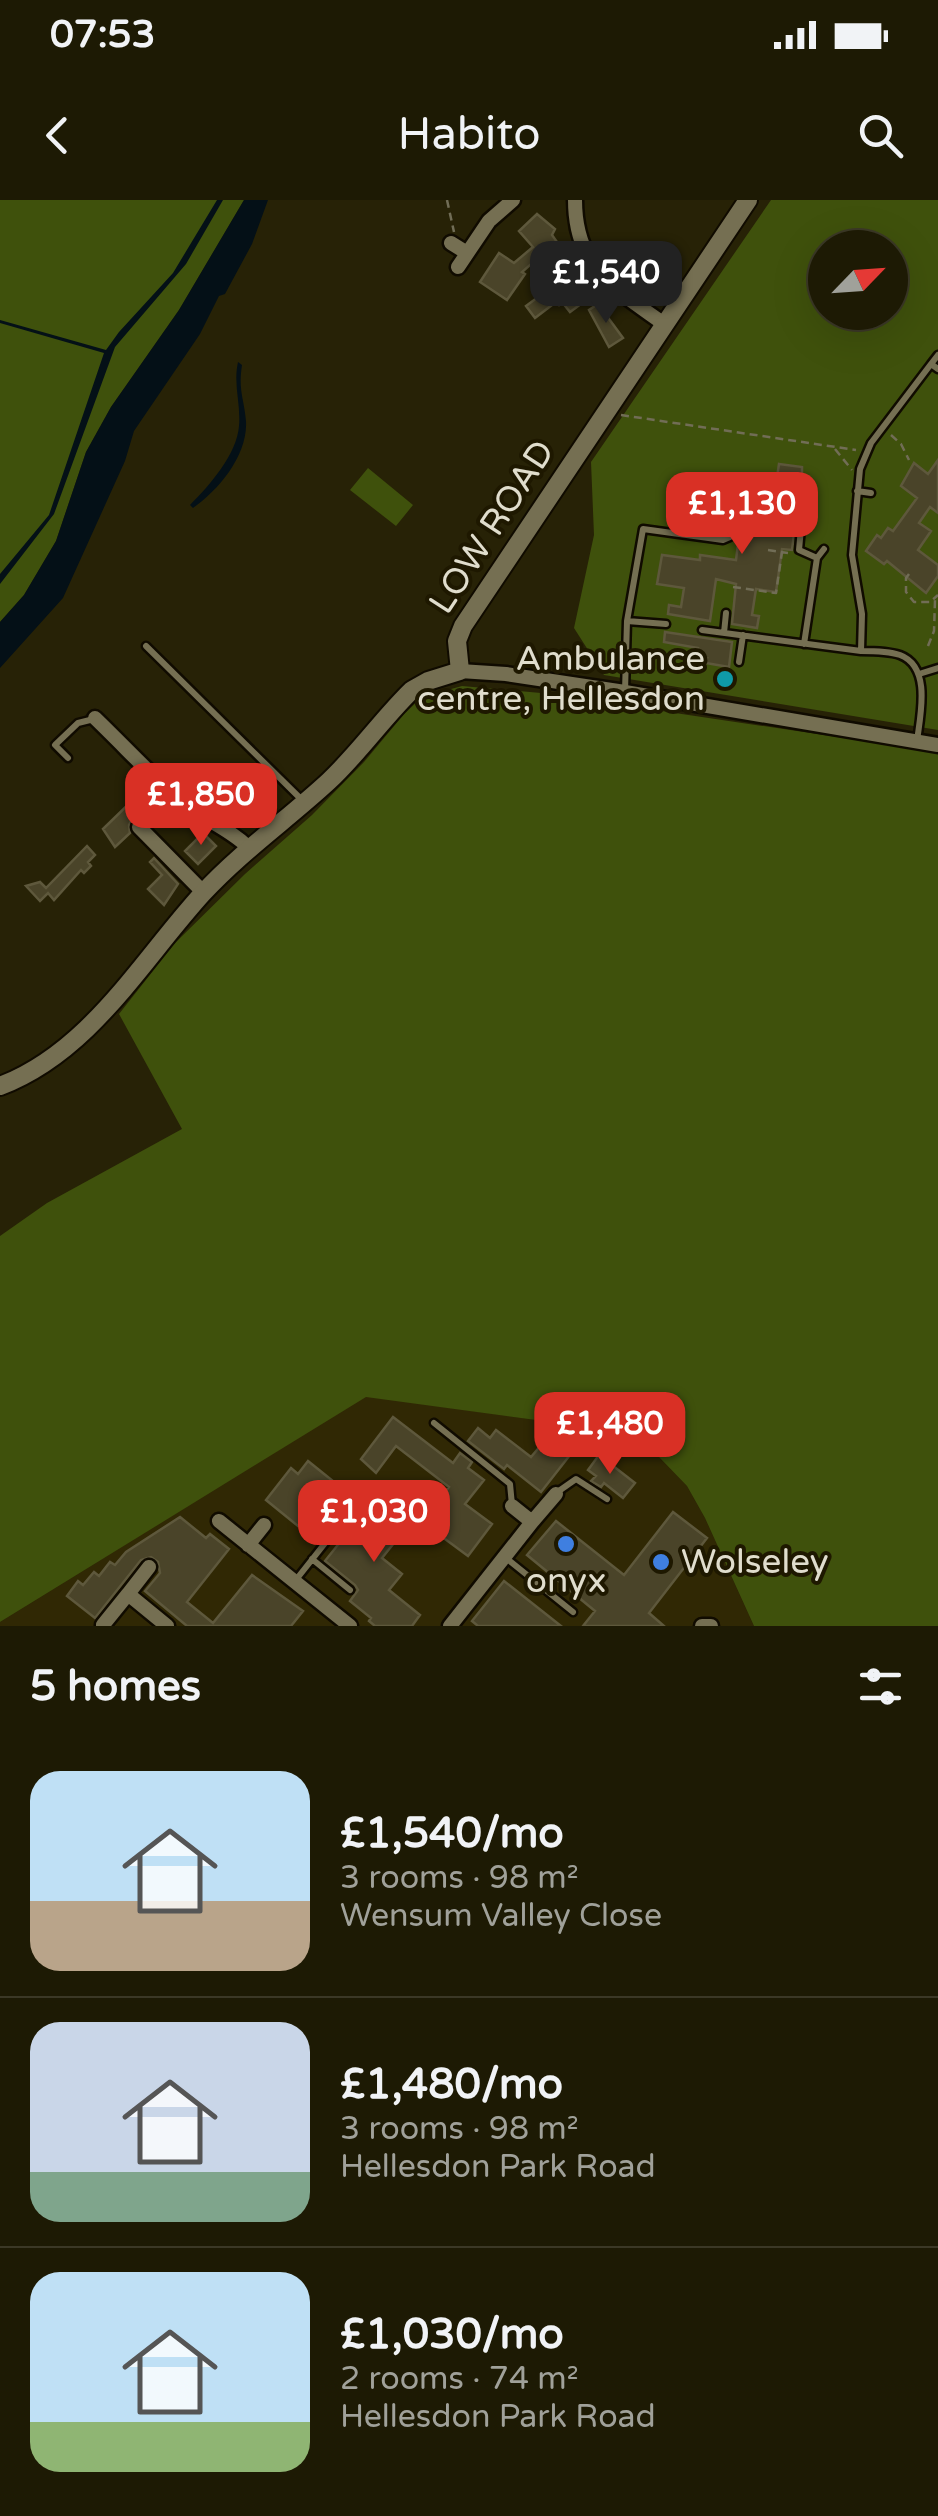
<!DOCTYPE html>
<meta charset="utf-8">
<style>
:root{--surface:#1d1a04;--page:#2a2713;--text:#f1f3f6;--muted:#a0a19a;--line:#3b3826;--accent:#d93025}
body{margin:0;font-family:"Varela Round",sans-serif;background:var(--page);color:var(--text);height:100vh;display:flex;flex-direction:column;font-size:38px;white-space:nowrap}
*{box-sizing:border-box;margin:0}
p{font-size:32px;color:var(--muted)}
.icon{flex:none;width:55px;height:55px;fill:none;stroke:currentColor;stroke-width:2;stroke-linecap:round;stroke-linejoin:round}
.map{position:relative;height:1426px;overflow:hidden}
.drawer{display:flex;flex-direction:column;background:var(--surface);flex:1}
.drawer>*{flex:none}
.needle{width:65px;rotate:65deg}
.controls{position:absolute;left:808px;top:30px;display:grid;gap:20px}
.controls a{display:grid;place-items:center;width:100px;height:100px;border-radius:50%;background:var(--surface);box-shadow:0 10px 40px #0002,0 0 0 2px var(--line);font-size:50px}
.price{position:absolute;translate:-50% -85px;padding:0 22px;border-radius:20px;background:var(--accent);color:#fff;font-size:32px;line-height:65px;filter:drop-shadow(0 2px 5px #0008)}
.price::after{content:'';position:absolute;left:50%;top:60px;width:30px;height:22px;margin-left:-15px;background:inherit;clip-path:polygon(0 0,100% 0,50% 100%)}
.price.active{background:#222;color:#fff}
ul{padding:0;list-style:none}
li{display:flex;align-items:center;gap:30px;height:250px;padding:0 30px}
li+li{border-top:2px solid var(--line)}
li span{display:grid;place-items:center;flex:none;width:280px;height:200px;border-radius:30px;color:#555}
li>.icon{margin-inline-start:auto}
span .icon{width:120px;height:120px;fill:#fffc;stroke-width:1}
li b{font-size:42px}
h2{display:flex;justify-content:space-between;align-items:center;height:120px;padding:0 30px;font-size:42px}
.status{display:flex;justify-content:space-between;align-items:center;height:70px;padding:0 50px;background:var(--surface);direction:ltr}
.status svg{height:28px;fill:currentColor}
header{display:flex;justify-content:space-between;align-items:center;height:130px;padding:0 30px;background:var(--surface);font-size:45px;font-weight:600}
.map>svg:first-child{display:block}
.built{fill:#302804}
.green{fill:#3f510c;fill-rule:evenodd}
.water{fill:#041017}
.building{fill:#4a4429;stroke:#5e583c;stroke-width:2.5}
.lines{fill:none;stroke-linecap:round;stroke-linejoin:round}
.service-casing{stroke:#100b00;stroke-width:11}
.minor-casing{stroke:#100b00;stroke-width:19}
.tertiary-casing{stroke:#100b00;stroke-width:22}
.path{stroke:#716d56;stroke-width:2.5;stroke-dasharray:8 5;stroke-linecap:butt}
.service{stroke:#756f52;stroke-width:6}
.minor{stroke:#756f52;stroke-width:14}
.tertiary{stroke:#756f52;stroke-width:18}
.culture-dot{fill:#0f9aa8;stroke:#1e1800;stroke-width:4}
.shop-dot{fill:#3f7fe0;stroke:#1e1800;stroke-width:4}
.labels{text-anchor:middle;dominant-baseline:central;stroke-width:8;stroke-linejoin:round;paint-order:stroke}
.street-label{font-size:35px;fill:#e0ddcd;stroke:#1e1800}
.poi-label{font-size:35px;fill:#e0ddcd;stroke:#1e1800;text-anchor:end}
</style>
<div class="status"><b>07:53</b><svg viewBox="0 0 49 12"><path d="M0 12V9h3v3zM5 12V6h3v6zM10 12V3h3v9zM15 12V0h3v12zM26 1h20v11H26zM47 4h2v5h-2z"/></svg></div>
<header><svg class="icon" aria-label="back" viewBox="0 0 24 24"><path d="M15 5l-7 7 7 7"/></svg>Habito<svg class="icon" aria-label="search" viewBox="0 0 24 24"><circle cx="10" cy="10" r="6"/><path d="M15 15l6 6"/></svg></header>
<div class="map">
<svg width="938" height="1426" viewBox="0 0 938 1426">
<rect width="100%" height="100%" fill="#272206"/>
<path class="built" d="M 366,1196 L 580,1226 L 624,1236 L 658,1256 L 687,1286 L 705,1318 L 754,1426 L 0,1426 L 0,1422 Z"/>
<path class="green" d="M 0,0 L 244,0 L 179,110 L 111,207 L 86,252 L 56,341 L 24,395 L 0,422 Z
M 771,0 L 938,0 L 938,530 L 604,475 L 574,428 L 594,335 L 591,262 ZM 825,48 L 890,48 L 890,112 L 825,112 Z
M 368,268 L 413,305 L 396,326 L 350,290 Z
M 462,486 L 541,493 L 938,552 L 938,1426 L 754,1426 L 705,1318 L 687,1286 L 658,1256 L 624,1236 L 580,1226 L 366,1197 L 0,1422 L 0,1036 L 47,1003 L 182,929 L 119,814 L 175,743 L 245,674 L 312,615 L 364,562 L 404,514 L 422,497 Z"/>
<path class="water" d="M 217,0 L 223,0 L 186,64 L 115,147 L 54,314 L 0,384 L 0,374 L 49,315 L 104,153 L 0,123 L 0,120 L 106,150 L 119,132 L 173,73 Z
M 244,0 L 268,0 L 252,44 L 225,94 L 219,96 L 200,134 L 134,231 L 125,261 L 63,398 L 0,468 L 0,422 L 24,395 L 56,341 L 86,252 L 111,207 L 179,110 Z
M 238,162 L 242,165 C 238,191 244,198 246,221 C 248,255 219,290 193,308 L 190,305 C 210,285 237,254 239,226 C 241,204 233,185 238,162 Z"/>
<path class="building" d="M 537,14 L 555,29 L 552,35 L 571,62 L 560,70 L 581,104 L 570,112 L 562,102 L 559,105 L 556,102 L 535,118 L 526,106 L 553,86 L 546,77 L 558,68 L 546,51 L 522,72 L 525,74 L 507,100 L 480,82 L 499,53 L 514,63 L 533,47 L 519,31 Z
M 645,57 L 654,62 L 645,77 L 615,70 L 618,59 L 641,64 Z
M 598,104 L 623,138 L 609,147 L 589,110 Z
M 938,260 L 938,313 L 930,307 L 919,323 L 931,331 L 918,350 L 938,365 L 938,376 L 926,393 L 887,361 L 884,364 L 866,351 L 877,335 L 881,338 L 888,328 L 893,331 L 917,298 L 901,286 L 914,263 L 928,274 Z
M 779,264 L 802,267 L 802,304 L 809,305 L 806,324 L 801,321 L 795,325 L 792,350 L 782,349 L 776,392 L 756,389 L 752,415 L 759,416 L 757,428 L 732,424 L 736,384 L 716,379 L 710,421 L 668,414 L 669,405 L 681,407 L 684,388 L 657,384 L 662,355 L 700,360 L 700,355 L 736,360 L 739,337 L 748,338 L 750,328 L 760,330 L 767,282 L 776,284 Z
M 665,432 L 732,442 L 729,467 L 706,463 L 707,458 L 697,457 L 698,448 L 664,442 Z
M 142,582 L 167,609 L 159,618 L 151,610 L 143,617 L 132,619 L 129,625 L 130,633 L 115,647 L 103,629 L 137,596 L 132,591 Z
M 203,633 L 216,646 L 198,664 L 185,651 Z
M 87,646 L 95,655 L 88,662 L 91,666 L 84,673 L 81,670 L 54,700 L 48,693 L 40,701 L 26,686 L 40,682 L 46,688 Z
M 154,658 L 178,684 L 164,705 L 148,689 L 162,675 L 150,662 Z
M 393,1217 L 453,1263 L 460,1253 L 472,1262 L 468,1268 L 484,1280 L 465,1304 L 492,1324 L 468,1356 L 422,1322 L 449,1287 L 396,1246 L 376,1273 L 361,1259 Z
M 478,1228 L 490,1238 L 496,1230 L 531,1257 L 548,1237 L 570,1255 L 541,1292 L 507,1265 L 504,1269 L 468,1241 Z
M 599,1255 L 635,1283 L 623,1298 L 604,1283 L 601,1287 L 591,1281 L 596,1276 L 588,1270 Z
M 308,1261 L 334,1282 L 298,1326 L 266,1300 L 291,1268 L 298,1274 Z
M 377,1296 L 410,1323 L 382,1358 L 402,1374 L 389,1390 L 420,1415 L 412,1426 L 375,1426 L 369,1421 L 371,1418 L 350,1401 L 358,1390 L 355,1385 L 325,1361 Z
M 673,1312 L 707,1338 L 649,1413 L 664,1426 L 583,1426 L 595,1411 L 527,1355 L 556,1321 L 624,1375 Z
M 180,1317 L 206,1338 L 210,1334 L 229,1349 L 187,1402 L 213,1423 L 252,1375 L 303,1411 L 291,1426 L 187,1426 L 145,1391 L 160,1373 L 158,1362 L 151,1357 L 141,1360 L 95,1418 L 67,1396 L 78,1381 L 83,1385 L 94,1372 L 99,1376 L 110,1362 L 115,1365 L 126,1352 Z
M 504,1381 L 561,1426 L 478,1426 L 472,1421 Z"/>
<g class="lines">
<g class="service-casing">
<path id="service" d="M 931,164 L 938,155
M 857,291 L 871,293
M 801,328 L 799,350 L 817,358 L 804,444
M 817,358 L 824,349
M 627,421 L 666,424
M 702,430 L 861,451
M 724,433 L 726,413
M 146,446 L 303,601
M 739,462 L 743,435
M 919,474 L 938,468
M 625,491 L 627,421 L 643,329 L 723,340 L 730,337
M 917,541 C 920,516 932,467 900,455 C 888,451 873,451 861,451 L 862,414 L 852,355 L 860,269 L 871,243 L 931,164 L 938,169
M 68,558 L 55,545 L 78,523 L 94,519
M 434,1223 L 510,1284 L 512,1305
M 556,1293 L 576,1279 L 607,1299
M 506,1358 L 573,1412
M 312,1359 L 350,1390
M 295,1381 L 356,1304"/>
</g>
<g class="minor-casing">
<path id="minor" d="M 575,0 C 575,68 614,88 664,124
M 451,43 L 467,53
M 458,67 L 489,21 L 513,0
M 460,471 L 506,474 L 625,492 L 938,545
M 95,518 C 123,545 150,574 179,600 C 201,619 228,627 249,648
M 139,627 L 204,693
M 219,1321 L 350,1426
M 532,1322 L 556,1294
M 248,1345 L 264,1325
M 128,1394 L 149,1367
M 103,1425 L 128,1394 L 167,1426
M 450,1426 L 532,1322 L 512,1306
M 702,1426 L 711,1426"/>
</g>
<g class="tertiary-casing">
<path id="tertiary" d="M 0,886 C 90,852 141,761 203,693 C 242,651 288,619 329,581 C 359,553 383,518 412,490 L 428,481 L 460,471 L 457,441 L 463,426 L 748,0"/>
</g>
<path class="path" d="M 447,0 L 454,32
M 621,215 L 856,250
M 891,235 L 901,244 L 909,260
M 835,249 L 852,270
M 768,350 L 788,353
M 909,374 L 906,378 L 906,392 L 914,402 L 930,402 L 938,395
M 733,387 L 776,393 L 782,352
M 928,446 L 934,431 L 935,400"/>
<use href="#service" class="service"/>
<use href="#minor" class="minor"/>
<use href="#tertiary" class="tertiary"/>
</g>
<circle class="culture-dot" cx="725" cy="479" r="10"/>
<g class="shop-dot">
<circle cx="566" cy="1344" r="10"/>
<circle cx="661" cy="1362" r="10"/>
</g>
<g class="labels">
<g class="street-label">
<text transform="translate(492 327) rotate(-57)">LOW ROAD</text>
</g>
<g class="poi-label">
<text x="705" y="459">Ambulance<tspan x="705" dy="40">centre, Hellesdon</tspan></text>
<text x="681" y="1362" text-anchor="start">Wolseley</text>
<text x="566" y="1381" text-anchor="middle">onyx</text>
</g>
</g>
</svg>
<div class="controls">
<a><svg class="needle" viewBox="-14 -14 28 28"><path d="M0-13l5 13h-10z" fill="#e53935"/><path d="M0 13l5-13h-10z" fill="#a0a19a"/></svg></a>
</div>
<b class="price active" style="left:606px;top:126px">£1,540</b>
<b class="price" style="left:742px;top:357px">£1,130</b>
<b class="price" style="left:201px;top:648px">£1,850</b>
<b class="price" style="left:610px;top:1277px">£1,480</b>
<b class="price" style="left:374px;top:1365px">£1,030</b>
</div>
<section class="drawer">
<h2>5 homes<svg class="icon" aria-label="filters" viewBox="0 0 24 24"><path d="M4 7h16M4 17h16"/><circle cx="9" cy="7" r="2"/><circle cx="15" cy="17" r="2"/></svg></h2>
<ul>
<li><span style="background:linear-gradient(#bfe0f5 65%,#b9a48a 0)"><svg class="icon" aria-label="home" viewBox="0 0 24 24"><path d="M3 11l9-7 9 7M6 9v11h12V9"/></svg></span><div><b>£1,540/mo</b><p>3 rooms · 98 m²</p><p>Wensum Valley Close</p></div></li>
<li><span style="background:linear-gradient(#c9d6e8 75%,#7fa58c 0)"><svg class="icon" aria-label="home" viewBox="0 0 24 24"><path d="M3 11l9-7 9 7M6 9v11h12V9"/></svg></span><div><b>£1,480/mo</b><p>3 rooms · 98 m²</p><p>Hellesdon Park Road</p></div></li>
<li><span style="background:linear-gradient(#bfe0f5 75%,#8fb573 0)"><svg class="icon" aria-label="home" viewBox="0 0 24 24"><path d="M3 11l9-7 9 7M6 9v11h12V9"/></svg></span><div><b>£1,030/mo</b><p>2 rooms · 74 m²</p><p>Hellesdon Park Road</p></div></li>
</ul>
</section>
